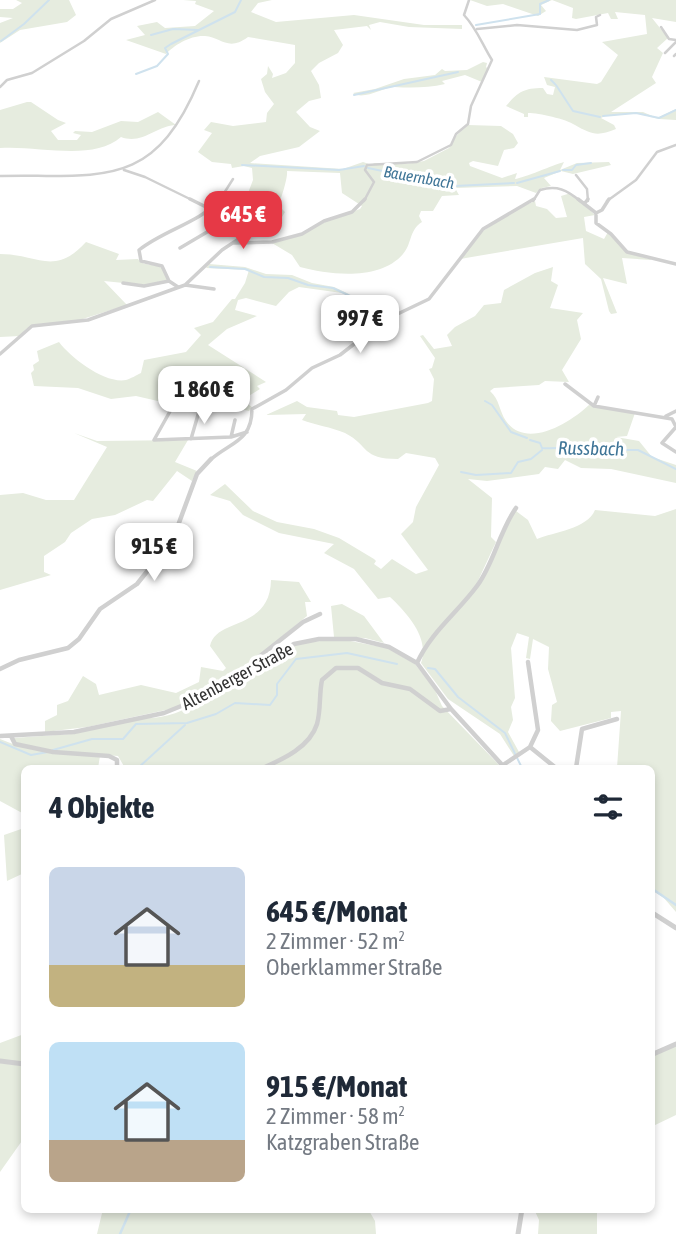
<!DOCTYPE html>
<html lang="de">
<meta charset="utf-8">
<style>
:root{--surface:#fff;--page:#f6f6f7;--text:#1f2937;--muted:#747a83;--accent:#e63946}
body{margin:0;font-family:"Asap Condensed",sans-serif;background:var(--page);color:var(--text);height:100vh;display:flex;flex-direction:column;font-size:26px;white-space:nowrap}
*{box-sizing:border-box;margin:0}
p{font-size:23px;color:var(--muted)}
.icon{flex:none;width:38px;height:38px;fill:none;stroke:currentColor;stroke-width:2;stroke-linecap:round;stroke-linejoin:round}
.map{position:relative;flex:1;overflow:hidden}
.details{position:absolute;left:21px;top:765px;width:634px;height:448px;display:flex;flex-direction:column;background:var(--surface);border-radius:10px;box-shadow:0 4px 10px #0003}
.details>*{flex:none}
.price{position:absolute;translate:-50% -60px;padding:0 16px;border-radius:14px;background:#fff;color:#222;font-size:23px;line-height:46px;filter:drop-shadow(0 2px 4px #0008)}
.price::after{content:'';position:absolute;left:50%;top:42px;width:21px;height:16px;margin-left:-10px;background:inherit;clip-path:polygon(0 0,100% 0,50% 100%)}
.price.selected{background:var(--accent);color:#fff}
ul{padding:0;list-style:none}
li{display:flex;align-items:center;gap:21px;height:175px;padding:0 28px}
li span{display:grid;place-items:center;flex:none;width:196px;height:140px;border-radius:10px;color:#555}
li>.icon{margin-inline-start:auto}
span .icon{width:84px;height:84px;fill:#fffc;stroke-width:1}
li b{font-size:30px}
h2{display:flex;justify-content:space-between;align-items:center;height:84px;padding:0 28px;font-size:30px}
.map>svg:first-child{display:block}
.green{fill:#e6ecdf}
.lines{fill:none;stroke-linecap:round;stroke-linejoin:round}
.stream-far1{stroke:#cfe2ee;stroke-width:2}
.stream{stroke:#cfe2ee;stroke-width:2.5}
.minor-far3{stroke:#d0d0d0;stroke-width:2.5}
.minor-far2{stroke:#d0d0d0;stroke-width:3.5}
.minor-far1{stroke:#d0d0d0;stroke-width:4.5}
.minor{stroke:#d0d0d0;stroke-width:5}
.labels{text-anchor:middle;dominant-baseline:central;stroke-width:7;stroke-linejoin:round;paint-order:stroke}
.far-water-label{font-size:16px;font-style:italic;fill:#3f7597;stroke:#fff}
.street-label{font-size:18px;fill:#333;stroke:#fff}
.water-label{font-size:19px;font-style:italic;fill:#3f7597;stroke:#fff}
</style>
<div class="map">
<svg width="676" height="1234" viewBox="0 0 676 1234">
<rect width="100%" height="100%" fill="#fff"/>
<path class="green" d="M 16,0 L 69,0 L 76,15 L 67,22 L 20,30 L 0,43 L 0,23 L 13,18 L 0,17 L 0,9 L 13,9 L 22,3 Z
M 183,0 L 272,0 L 258,3 L 251,12 L 276,22 L 354,15 L 424,25 L 462,25 L 462,29 L 409,27 L 380,22 L 369,25 L 371,30 L 367,26 L 334,30 L 343,45 L 338,53 L 319,63 L 311,71 L 319,85 L 321,98 L 309,101 L 296,112 L 310,127 L 320,131 L 299,147 L 260,156 L 250,163 L 343,169 L 363,162 L 369,164 L 366,167 L 375,163 L 407,164 L 424,161 L 449,148 L 457,135 L 468,125 L 501,126 L 513,134 L 518,143 L 514,148 L 504,150 L 498,166 L 473,161 L 469,163 L 470,166 L 502,178 L 517,173 L 515,179 C 524,178 553,165 564,162 L 560,170 L 577,163 L 609,162 L 611,165 L 573,174 L 561,171 L 544,178 L 551,186 L 542,188 L 536,193 L 517,186 L 455,188 L 459,195 L 442,196 L 433,211 L 421,211 L 419,216 L 422,222 C 409,230 412,244 403,254 C 380,281 330,275 300,267 L 292,255 L 272,243 L 302,234 L 329,220 L 360,209 L 362,206 L 342,193 L 340,173 L 287,171 C 288,177 281,200 278,205 L 285,212 L 276,227 L 270,231 L 260,226 L 260,219 L 251,215 L 258,199 L 248,193 L 253,180 L 252,168 L 244,166 L 232,168 L 231,164 L 212,162 L 198,152 L 212,133 L 204,130 L 211,122 L 233,126 L 266,122 L 267,113 L 274,104 L 265,92 L 261,79 L 267,74 L 268,66 L 273,74 L 272,78 L 286,73 L 295,63 L 295,45 L 248,37 C 228,52 221,37 205,36 C 191,35 174,45 166,54 L 126,40 L 145,35 L 137,26 L 157,22 L 165,28 L 195,26 L 214,11 L 195,4 L 196,1 Z
M 470,0 L 676,0 L 676,22 L 652,18 L 668,38 L 657,48 L 663,53 L 652,77 L 656,83 L 611,112 L 643,112 L 657,118 L 676,109 L 676,120 L 659,119 L 636,113 L 605,116 L 601,118 L 614,125 L 616,129 C 597,137 591,134 575,125 C 566,119 539,113 528,113 L 528,117 L 524,117 L 524,114 L 506,106 C 517,93 523,88 543,88 L 547,94 L 553,95 L 555,87 L 547,85 L 544,77 L 597,84 L 601,82 L 618,55 L 602,42 L 647,34 L 645,15 L 615,12 L 618,19 L 611,19 L 608,13 L 576,19 L 572,18 L 573,8 L 552,0 L 541,5 L 546,11 L 538,16 L 503,4 L 487,6 Z
M 483,62 L 487,63 L 486,67 L 488,69 L 482,82 L 465,75 L 442,81 L 445,84 C 428,88 411,88 394,87 C 384,87 363,101 353,93 L 375,89 L 404,79 L 435,75 L 442,69 L 445,71 L 467,70 Z
M 27,102 L 31,102 L 58,120 L 66,123 L 51,131 L 58,140 L 77,140 L 81,135 L 73,133 L 75,131 L 92,132 L 121,121 L 138,122 L 158,112 L 176,125 C 156,126 142,145 121,137 C 93,162 37,145 0,148 L 0,110 Z
M 571,193 L 595,215 L 584,217 L 586,231 L 604,239 L 608,232 L 627,253 L 653,260 L 622,258 L 627,284 L 603,278 L 617,313 L 611,314 L 609,311 L 601,279 L 585,264 L 583,238 L 460,259 L 480,233 L 517,209 L 535,201 L 536,206 L 547,209 L 556,218 L 567,217 L 561,196 Z
M 86,242 L 119,254 L 116,260 L 138,259 C 143,267 154,263 162,268 L 167,280 L 143,285 L 104,281 L 127,305 L 70,323 L 37,324 L 26,329 L 20,336 L 0,337 L 0,254 C 38,254 54,277 86,242 Z
M 209,264 L 245,267 L 266,274 L 292,275 L 312,283 L 334,287 L 349,294 L 299,287 L 289,292 L 276,306 L 246,298 L 238,300 L 235,310 L 257,316 L 227,329 L 208,345 L 266,382 L 257,386 L 260,389 L 242,400 L 252,407 L 249,411 L 237,408 L 233,411 L 175,405 L 136,396 L 111,399 L 78,388 L 34,386 L 31,373 L 34,370 L 33,365 L 39,361 L 37,351 L 59,342 C 71,358 105,384 126,380 C 130,379 137,375 141,373 L 144,360 L 186,352 L 201,335 L 194,328 L 213,322 L 232,299 L 235,299 L 245,283 L 249,270 L 206,268 Z
M 553,267 L 551,281 L 558,285 L 550,308 L 583,313 L 577,320 L 581,339 L 562,370 L 569,382 L 545,381 L 539,385 L 494,388 L 490,391 C 500,400 499,411 506,421 C 526,450 570,423 589,405 L 635,413 L 627,436 L 616,437 L 639,441 L 652,457 L 676,465 L 676,483 L 611,469 L 581,468 L 565,460 L 558,469 L 545,467 L 539,474 L 487,481 L 468,479 L 492,498 L 491,537 L 496,542 L 477,583 L 479,584 L 509,518 L 516,511 L 528,520 L 537,539 C 554,532 587,529 595,510 L 655,516 L 676,509 L 676,912 L 663,897 L 651,890 L 651,768 L 617,768 L 621,711 L 611,712 L 611,718 L 560,731 L 551,721 L 552,705 L 557,702 L 548,669 L 549,647 L 533,639 L 530,659 L 526,658 L 529,637 L 517,633 L 511,648 L 515,698 L 511,707 L 513,720 L 508,732 L 519,752 L 514,756 L 500,734 L 448,699 L 421,663 C 430,638 407,613 390,597 L 378,599 L 354,569 L 324,553 L 334,544 L 279,533 L 243,515 L 230,501 L 210,495 L 225,484 L 253,511 L 277,522 L 314,529 L 339,538 L 374,559 L 376,561 L 374,564 L 381,569 L 392,559 L 416,574 L 428,570 L 401,534 L 413,522 L 416,507 L 439,465 L 435,458 L 406,453 L 398,459 C 361,459 370,446 345,433 C 331,427 315,425 302,420 L 306,414 L 266,415 L 297,401 L 307,407 L 337,411 L 338,415 L 354,417 L 428,403 L 432,401 L 434,379 L 429,369 L 432,368 L 435,358 L 420,336 L 423,335 L 434,349 L 452,346 L 447,335 L 455,327 L 475,316 L 484,305 L 501,303 L 504,290 L 535,273 Z
M 74,433 L 97,441 L 188,440 L 175,462 L 197,471 L 192,481 L 177,471 L 153,501 L 147,500 L 115,515 L 92,519 L 71,533 L 65,542 L 44,556 L 44,572 L 51,575 L 0,590 L 0,495 L 23,493 L 46,500 L 74,500 L 107,447 Z
M 271,580 L 299,582 L 311,602 L 305,602 L 307,616 L 253,660 L 251,665 L 197,698 L 175,708 L 87,727 L 45,732 L 45,721 L 57,715 L 57,705 L 68,701 L 83,676 L 96,684 L 99,695 L 141,685 L 176,693 L 199,682 L 201,667 L 223,671 L 226,668 L 210,646 C 216,617 270,631 271,580 Z
M 342,604 L 364,616 L 384,643 L 365,638 L 334,637 L 331,606 Z
M 345,640 L 387,648 L 415,664 L 435,690 L 442,706 L 502,768 L 125,768 L 118,756 L 52,751 L 14,742 L 13,738 L 71,734 L 145,718 C 195,720 246,666 291,647 C 308,640 327,641 345,640 Z
M 0,739 L 18,746 L 100,756 L 98,768 L 24,768 L 24,814 L 0,801 Z
M 24,828 L 24,873 L 7,881 L 4,835 Z
M 24,1034 L 24,1063 L 0,1060 L 0,1043 Z
M 676,1045 L 676,1115 L 651,1127 L 651,1057 Z
M 0,1063 L 24,1066 L 24,1138 L 0,1172 Z
M 103,1209 L 368,1209 L 375,1221 L 376,1234 L 97,1234 Z
M 534,1209 L 597,1209 L 597,1234 L 538,1234 L 539,1220 Z"/>
<g class="lines">
<path class="stream-far1" d="M 476,25 L 540,14 L 540,4 L 549,0
M 151,35 L 173,29 L 198,30
M 1,41 L 24,24 L 49,0
M 136,74 L 157,66 L 168,54 L 165,48 L 171,44 L 235,12 L 241,0
M 551,80 L 555,84
M 556,85 L 573,111 L 600,117
M 354,95 L 458,72
M 603,116 L 636,113 L 659,118 L 676,110
M 242,165 L 339,170 L 364,166
M 368,168 L 455,186 L 514,183
M 563,170 L 572,170 L 576,165 L 591,163
M 517,183 L 560,171
M 210,267 L 245,269 L 264,277 L 288,278 L 308,285 L 333,288 L 376,308
M 485,401 L 492,405 L 511,432 L 527,438
M 530,440 L 540,443 L 542,448 C 563,450 582,443 602,450 L 611,444 L 627,450 L 638,450 L 676,469
M 461,472 L 476,475 L 511,473 L 518,462 L 531,459 L 542,450
M 428,668 L 435,669 L 458,697 L 505,733 L 522,768
M 0,742 L 31,755 L 48,752
M 53,750 L 92,739 L 123,739 L 136,724 L 187,723 L 216,714 L 235,703 L 270,705 L 277,695 L 277,684 L 296,659 L 347,653 L 397,664
M 138,768 L 185,725"/>
<path class="stream" d="M 651,888 L 676,905
M 120,1234 L 131,1209"/>
<path class="minor-far3" d="M 661,27 L 669,39 L 676,40
M 477,29 L 517,25 L 577,30 L 597,25 L 596,17 L 600,15
M 665,53 L 676,42
M 674,56 L 676,54
M 0,87 L 7,80 L 32,73 L 84,41 L 111,19 L 155,0
M 124,170 L 145,177 L 194,201
M 576,175 L 587,189 L 588,201
M 0,176 C 102,174 153,191 199,81
M 219,201 L 233,179
M 364,201 L 374,182 L 365,170 L 367,165 L 417,162 L 451,145 L 456,134 L 468,124 L 471,106 L 492,60 C 482,44 477,29 464,15 L 469,0
M 533,201 L 540,190 C 557,185 567,190 580,201
M 607,201 L 636,180 L 657,152 L 676,145"/>
<path class="minor-far2" d="M 578,199 L 596,213 L 596,223 L 611,234 L 627,252 L 676,264
M 585,203 L 588,199
M 596,213 L 602,210 L 609,199
M 239,216 L 235,209 L 240,204
M 234,243 L 272,242 L 302,234 L 324,221 L 352,212 L 365,199
M 180,248 L 224,222
M 123,283 L 144,286 L 169,281
M 185,285 L 214,289
M 178,287 L 169,281 L 162,266 L 141,261 L 139,250 C 164,230 199,223 221,199
M 0,354 L 32,326 L 88,320 L 185,285 L 222,250 L 260,225 L 257,217 L 244,215 L 225,222 L 206,207 L 190,199
M 565,384 L 594,406 L 672,419 L 676,427 L 662,443 L 676,452
M 173,406 L 154,440 L 231,437 L 247,432
M 594,406 L 598,397
M 666,416 L 676,411
M 231,437 L 235,420
M 191,439 L 200,408
M 209,461 C 230,442 252,442 252,409 L 286,390 L 312,368 L 340,355 L 385,320 L 429,299 L 483,229 L 534,199"/>
<path class="minor-far1" d="M 528,662 L 538,730 L 530,747
M 417,663 C 431,632 457,613 477,586 C 494,563 499,532 516,508
M 255,665 L 255,660 L 303,622 L 320,614
M 0,669 L 19,660 L 68,648 L 79,639 L 100,609 L 137,584 L 173,539 L 197,474 L 211,459
M 0,736 L 74,732 L 164,713 L 201,698 L 294,644 L 319,639 L 356,639 L 389,647 L 417,663 L 451,709 L 505,768
M 11,736 L 15,744 L 53,752 L 109,756 L 117,760 L 117,768
M 503,765 L 530,747 L 556,768
M 263,768 C 283,759 310,747 317,724 C 321,710 319,694 322,680 L 336,668 L 358,668 L 382,683 L 410,689 L 440,711 L 451,709
M 576,768 L 582,729 L 617,719"/>
<path class="minor" d="M 651,912 L 676,928
M 651,1055 L 676,1044
M 0,1061 L 24,1064
M 518,1234 L 522,1209"/>
</g>
<g class="labels">
<g class="far-water-label">
<text transform="translate(419 177) rotate(10)">Bauernbach</text>
</g>
<g class="street-label">
<text transform="translate(237 676) rotate(-28)">Altenberger Straße</text>
</g>
<g class="water-label">
<text transform="translate(591 448) rotate(1)">Russbach</text>
</g>
</g>
</svg>
<b class="price selected" style="left:243px;top:251px">645 €</b>
<b class="price" style="left:360px;top:355px">997 €</b>
<b class="price" style="left:204px;top:426px">1 860 €</b>
<b class="price" style="left:154px;top:583px">915 €</b>
<section class="details">
<h2>4 Objekte<svg class="icon" aria-label="filters" viewBox="0 0 24 24"><path d="M4 7h16M4 17h16"/><circle cx="9" cy="7" r="2"/><circle cx="15" cy="17" r="2"/></svg></h2>
<ul>
<li><span style="background:linear-gradient(#c9d6e8 70%,#c2b280 0)"><svg class="icon" aria-label="home" viewBox="0 0 24 24"><path d="M3 11l9-7 9 7M6 9v11h12V9"/></svg></span><div><b>645 €/Monat</b><p>2 Zimmer · 52 m²</p><p>Oberklammer Straße</p></div></li>
<li><span style="background:linear-gradient(#bfe0f5 70%,#b9a48a 0)"><svg class="icon" aria-label="home" viewBox="0 0 24 24"><path d="M3 11l9-7 9 7M6 9v11h12V9"/></svg></span><div><b>915 €/Monat</b><p>2 Zimmer · 58 m²</p><p>Katzgraben Straße</p></div></li>
</ul>
</section>
</div>
